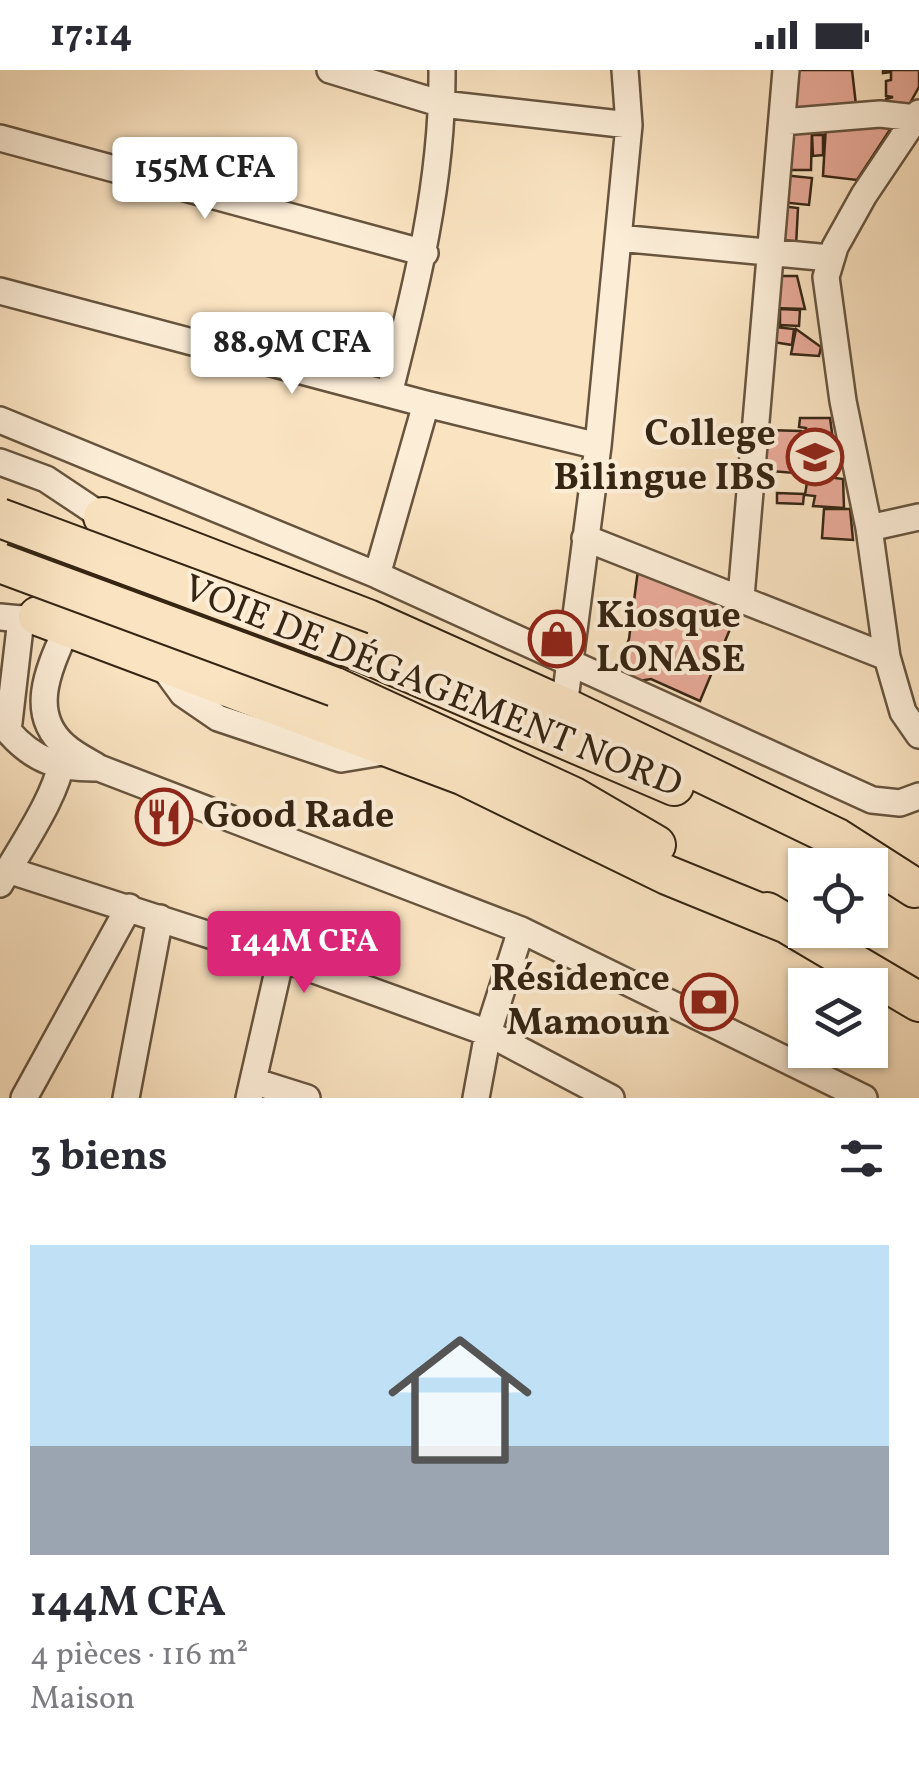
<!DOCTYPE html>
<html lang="fr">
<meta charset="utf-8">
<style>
:root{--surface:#fff;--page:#f7f7f7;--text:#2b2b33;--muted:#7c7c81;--line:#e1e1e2;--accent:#db2777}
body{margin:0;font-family:Vollkorn,serif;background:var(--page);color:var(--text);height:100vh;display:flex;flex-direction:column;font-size:38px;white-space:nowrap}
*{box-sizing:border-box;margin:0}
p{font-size:32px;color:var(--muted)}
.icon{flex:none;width:55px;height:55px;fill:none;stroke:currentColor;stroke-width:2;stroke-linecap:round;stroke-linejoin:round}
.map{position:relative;height:1028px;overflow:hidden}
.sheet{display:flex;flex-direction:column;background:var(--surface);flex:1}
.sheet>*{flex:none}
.fabs{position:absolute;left:788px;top:778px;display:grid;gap:20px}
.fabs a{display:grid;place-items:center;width:100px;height:100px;border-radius:0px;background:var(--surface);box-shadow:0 2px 8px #0004;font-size:50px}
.price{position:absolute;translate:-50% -85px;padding:0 22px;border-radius:10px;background:#fff;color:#222;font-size:32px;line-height:65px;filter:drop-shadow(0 2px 5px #0008)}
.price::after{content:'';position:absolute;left:50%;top:60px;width:30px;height:22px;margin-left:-15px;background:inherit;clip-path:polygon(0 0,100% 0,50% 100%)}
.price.active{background:var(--accent);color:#fff}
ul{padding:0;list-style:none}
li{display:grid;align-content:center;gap:20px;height:530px;padding:0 30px}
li+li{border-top:2px solid var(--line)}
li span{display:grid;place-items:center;height:310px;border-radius:0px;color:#555}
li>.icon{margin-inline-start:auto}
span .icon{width:180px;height:180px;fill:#fffc;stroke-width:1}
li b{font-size:42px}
h2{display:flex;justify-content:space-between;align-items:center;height:120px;padding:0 30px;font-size:42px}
.status{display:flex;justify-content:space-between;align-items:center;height:70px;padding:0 50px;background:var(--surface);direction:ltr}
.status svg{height:28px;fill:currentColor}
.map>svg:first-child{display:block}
.building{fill:#e9aa99;stroke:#362513;stroke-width:2.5}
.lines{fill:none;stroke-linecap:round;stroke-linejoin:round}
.minor-casing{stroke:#67543e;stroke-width:30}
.highway-casing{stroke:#362513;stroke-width:42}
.minor{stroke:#fcedd7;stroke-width:25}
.highway{stroke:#fae3c1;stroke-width:38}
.highway-bridge-casing{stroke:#362513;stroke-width:42;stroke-linecap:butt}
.highway-bridge{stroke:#fae3c1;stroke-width:38}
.labels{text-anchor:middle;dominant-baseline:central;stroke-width:8;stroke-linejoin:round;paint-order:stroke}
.poi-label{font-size:38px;font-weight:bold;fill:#362513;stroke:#fcedd7;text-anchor:end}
.street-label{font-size:38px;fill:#362513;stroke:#fcedd7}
</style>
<div class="status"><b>17:14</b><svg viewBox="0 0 49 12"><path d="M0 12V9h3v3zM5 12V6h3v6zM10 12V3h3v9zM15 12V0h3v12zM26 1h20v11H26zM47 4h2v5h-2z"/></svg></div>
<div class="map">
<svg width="919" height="1028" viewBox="0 0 919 1028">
<rect width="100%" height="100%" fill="#fae3c1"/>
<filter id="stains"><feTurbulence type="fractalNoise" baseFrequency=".002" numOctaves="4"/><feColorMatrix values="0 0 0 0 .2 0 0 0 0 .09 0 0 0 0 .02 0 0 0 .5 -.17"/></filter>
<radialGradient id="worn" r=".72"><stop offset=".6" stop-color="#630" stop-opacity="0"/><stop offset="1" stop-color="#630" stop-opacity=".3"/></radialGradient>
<path class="building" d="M 790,0 L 852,0 L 856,35 L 790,41 Z
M 883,0 L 919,0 L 919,17 L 910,33 L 885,38 L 886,29 L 893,27 L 886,26 L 886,11 L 891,10 L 891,2 L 883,3 Z
M 897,49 L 857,110 L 823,106 L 826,55 Z
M 788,59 L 812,59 L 811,100 L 787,100 Z
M 812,65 L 823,65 L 823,85 L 813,86 Z
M 783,105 L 812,108 L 809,135 L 780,132 Z
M 781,136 L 798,138 L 796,176 L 778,175 Z
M 778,206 L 797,206 L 805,239 L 774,238 Z
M 780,239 L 800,240 L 799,256 L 780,255 Z
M 775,257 L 794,259 L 792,275 L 773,272 Z
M 796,259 L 821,277 L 819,286 L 791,284 Z
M 800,348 L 830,348 L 833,370 L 805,369 L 806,358 L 799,357 Z
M 766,360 L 801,361 L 794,403 L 760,400 Z
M 813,405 L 843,409 L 844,438 L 813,436 L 815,426 L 805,425 L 807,412 L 812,412 Z
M 777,423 L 804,424 L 803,434 L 777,433 Z
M 824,439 L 850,439 L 853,470 L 822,468 Z
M 638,500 L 738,540 L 700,631 L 651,609 L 639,611 L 628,606 L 623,598 L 621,592 L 629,569 Z"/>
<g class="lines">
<g class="minor-casing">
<path id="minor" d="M 330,0 L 442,34 L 629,55
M 919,43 L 864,125 L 835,177 L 826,207 L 843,331 L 869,458 L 887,587 L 903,642 L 919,665
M 782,52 L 880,44 L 916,48
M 0,68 L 425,183
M 618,168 L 830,188
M 0,221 L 426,334 L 598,376
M 389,324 C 416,218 443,111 442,0
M 0,350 L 377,505 L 872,730 L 900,733 L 919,726
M 0,392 L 46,409 L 103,447 L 101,473 L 77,534 L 21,549 L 0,547
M 869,458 L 919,447
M 585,468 L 887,587
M 377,505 L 426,334
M 741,527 L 786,0
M 73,544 C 56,586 22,639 65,676 C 75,685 88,691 99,698 L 521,860 L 864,1028
M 21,549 L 8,661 C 34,691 59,699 99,698
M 161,594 L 183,624 L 218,648 L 341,689 L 395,680
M 564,637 L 598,376 L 629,55 L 625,0
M 8,800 L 281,888 L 488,963 L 611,1028
M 0,814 C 20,778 59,724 63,684
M 253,1011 L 307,1028
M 24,1028 L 129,837
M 126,1028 L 160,848
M 249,1028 L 281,888
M 476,1028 L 488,963 L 521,860"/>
</g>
<g class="highway-casing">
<path id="highway" d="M 103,447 L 368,549 L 564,637 L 837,768 L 915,818
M 38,546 L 462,705 L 667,805 L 785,853
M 361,582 L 674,716
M 335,617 L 572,726 L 656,775
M 767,842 L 919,932"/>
</g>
<use href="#minor" class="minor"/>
<use href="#highway" class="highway"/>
<g class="highway-bridge-casing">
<path id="highway-bridge" d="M 0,448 L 361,582
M 0,493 L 335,617"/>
</g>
<use href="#highway-bridge" class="highway-bridge"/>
</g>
<defs>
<g id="school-ring" transform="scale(2.875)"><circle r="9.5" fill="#fcedd7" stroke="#8f2418" stroke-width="1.5"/><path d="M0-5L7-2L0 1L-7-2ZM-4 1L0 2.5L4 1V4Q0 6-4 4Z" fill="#8f2418"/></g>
<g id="shop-ring" transform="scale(2.875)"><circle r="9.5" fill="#fcedd7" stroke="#8f2418" stroke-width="1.5"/><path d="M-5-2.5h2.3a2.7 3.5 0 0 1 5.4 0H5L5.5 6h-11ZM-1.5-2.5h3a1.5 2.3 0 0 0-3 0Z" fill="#8f2418"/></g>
<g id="restaurant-ring" transform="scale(2.875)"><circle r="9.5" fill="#fcedd7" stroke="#8f2418" stroke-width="1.5"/><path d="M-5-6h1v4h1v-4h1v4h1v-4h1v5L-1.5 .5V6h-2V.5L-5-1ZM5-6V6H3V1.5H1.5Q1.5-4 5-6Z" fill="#8f2418"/></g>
<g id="bank-ring" transform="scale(2.875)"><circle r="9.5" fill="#fcedd7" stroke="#8f2418" stroke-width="1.5"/><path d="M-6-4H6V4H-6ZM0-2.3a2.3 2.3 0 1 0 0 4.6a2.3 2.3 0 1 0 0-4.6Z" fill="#8f2418"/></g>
</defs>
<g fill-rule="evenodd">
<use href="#school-ring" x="815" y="387"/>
<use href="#shop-ring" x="557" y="569"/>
<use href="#restaurant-ring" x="164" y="747"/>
<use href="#bank-ring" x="709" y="932"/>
</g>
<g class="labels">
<g class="poi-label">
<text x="776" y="365">College<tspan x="776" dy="44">Bilingue IBS</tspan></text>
<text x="596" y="547" text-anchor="start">Kiosque<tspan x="596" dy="44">LONASE</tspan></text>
<text x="203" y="747" text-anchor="start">Good Rade</text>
<text x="670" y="910">Résidence<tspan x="670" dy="44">Mamoun</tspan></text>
</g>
<g class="street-label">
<text transform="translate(432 618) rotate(22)">VOIE DE DÉGAGEMENT NORD</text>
</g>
</g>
<rect width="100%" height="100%" filter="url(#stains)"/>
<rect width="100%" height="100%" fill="url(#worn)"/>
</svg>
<div class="fabs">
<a><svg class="icon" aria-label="locate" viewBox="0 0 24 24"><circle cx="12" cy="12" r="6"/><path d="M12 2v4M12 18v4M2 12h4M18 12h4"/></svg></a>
<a><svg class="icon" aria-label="layers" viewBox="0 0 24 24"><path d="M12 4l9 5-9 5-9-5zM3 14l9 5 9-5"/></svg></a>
</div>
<b class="price" style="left:205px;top:152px">155M CFA</b>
<b class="price" style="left:292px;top:327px">88.9M CFA</b>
<b class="price active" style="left:304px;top:926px">144M CFA</b>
</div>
<section class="sheet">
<h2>3 biens<svg class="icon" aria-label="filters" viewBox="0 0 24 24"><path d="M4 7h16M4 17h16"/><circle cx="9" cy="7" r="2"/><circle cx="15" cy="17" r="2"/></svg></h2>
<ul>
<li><span style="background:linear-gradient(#bfe0f5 65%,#9aa5b1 0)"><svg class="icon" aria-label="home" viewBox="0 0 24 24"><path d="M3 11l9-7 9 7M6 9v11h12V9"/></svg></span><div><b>144M CFA</b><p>4 pièces · 116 m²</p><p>Maison</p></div></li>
</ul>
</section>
